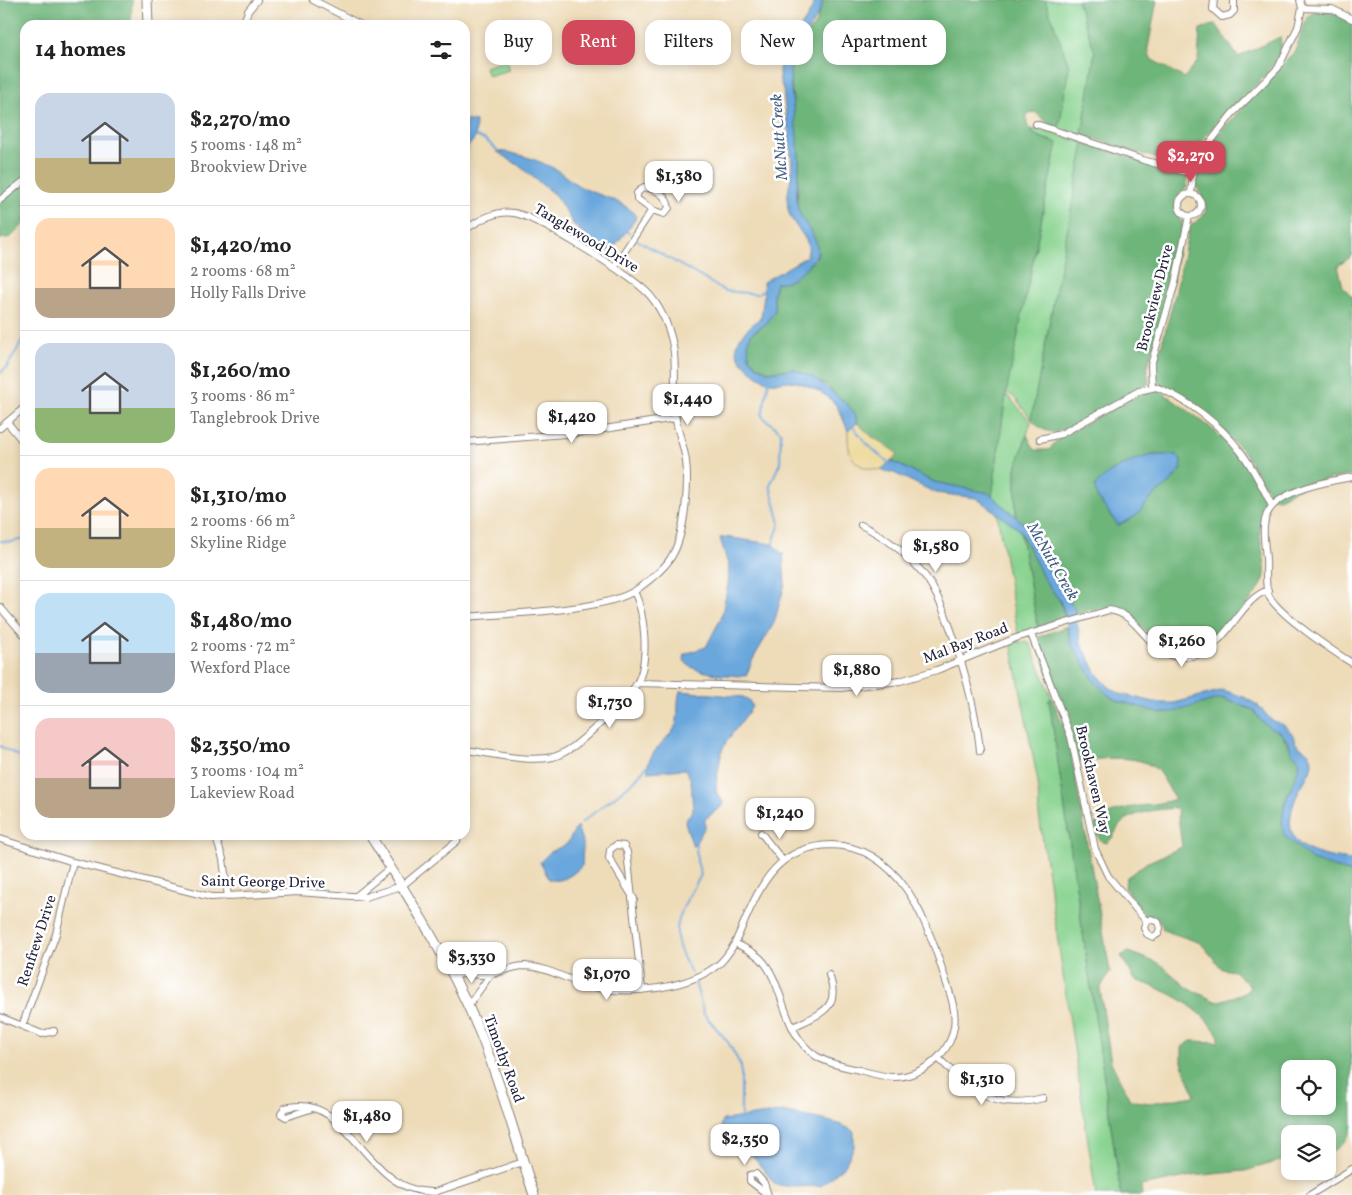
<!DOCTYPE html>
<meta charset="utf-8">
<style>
:root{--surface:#fff;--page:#f6f6f6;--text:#222;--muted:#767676;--line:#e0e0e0;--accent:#d1495b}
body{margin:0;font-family:Vollkorn,serif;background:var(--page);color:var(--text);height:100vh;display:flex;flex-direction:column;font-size:19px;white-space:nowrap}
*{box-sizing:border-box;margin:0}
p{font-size:16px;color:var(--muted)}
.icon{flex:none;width:28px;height:28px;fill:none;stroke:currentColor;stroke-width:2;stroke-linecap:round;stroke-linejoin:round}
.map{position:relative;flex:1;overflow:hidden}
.drawer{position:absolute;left:20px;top:20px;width:450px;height:820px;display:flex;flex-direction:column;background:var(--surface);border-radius:15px;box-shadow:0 2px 8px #0003}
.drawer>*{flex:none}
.guide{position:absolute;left:485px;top:20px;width:475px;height:45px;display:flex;gap:10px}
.fabs{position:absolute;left:1281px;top:1060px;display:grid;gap:10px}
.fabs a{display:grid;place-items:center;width:55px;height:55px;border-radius:10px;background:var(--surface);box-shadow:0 2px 8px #0003;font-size:25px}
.price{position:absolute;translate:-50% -42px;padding:0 11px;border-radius:10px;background:#fff;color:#222;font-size:16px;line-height:32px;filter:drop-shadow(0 1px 2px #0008)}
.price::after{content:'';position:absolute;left:50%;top:30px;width:15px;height:11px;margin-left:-8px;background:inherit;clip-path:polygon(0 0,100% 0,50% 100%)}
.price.on{background:var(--accent);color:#fff}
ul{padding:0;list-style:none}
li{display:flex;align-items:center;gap:15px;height:125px;padding:0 15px}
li+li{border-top:1px solid var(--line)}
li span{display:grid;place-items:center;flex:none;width:140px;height:100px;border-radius:15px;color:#555}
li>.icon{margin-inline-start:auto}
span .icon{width:60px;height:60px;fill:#fffc;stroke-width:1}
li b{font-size:21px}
h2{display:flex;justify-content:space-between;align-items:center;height:60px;padding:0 15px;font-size:21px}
.pill{padding:0 18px;border-radius:15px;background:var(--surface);box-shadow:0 2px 8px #0003;font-size:18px;line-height:45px}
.pill.on{background:var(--accent);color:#fff}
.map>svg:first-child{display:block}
.green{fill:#89d390;stroke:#567a66}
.forest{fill:#6eb57a;stroke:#486c5a;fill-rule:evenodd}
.sand{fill:#eeda9e;stroke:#887e6c}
.water{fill:#6ba7dc;stroke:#46648c}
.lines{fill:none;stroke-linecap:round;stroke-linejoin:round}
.stream{stroke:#6ba7dc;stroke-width:2}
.minor-casing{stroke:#887f7a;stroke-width:8}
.secondary-casing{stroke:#887f7a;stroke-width:11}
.minor{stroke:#fff;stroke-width:6}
.secondary{stroke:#fff;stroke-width:9}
.labels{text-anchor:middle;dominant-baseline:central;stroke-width:5;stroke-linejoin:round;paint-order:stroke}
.street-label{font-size:15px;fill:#22223b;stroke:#fff}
.water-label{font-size:16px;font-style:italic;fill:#435e83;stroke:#fff}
</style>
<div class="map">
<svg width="1352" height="1195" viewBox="0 0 1352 1195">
<rect width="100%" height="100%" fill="#fff"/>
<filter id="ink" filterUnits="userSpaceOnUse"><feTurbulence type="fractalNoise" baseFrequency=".02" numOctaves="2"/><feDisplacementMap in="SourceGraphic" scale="10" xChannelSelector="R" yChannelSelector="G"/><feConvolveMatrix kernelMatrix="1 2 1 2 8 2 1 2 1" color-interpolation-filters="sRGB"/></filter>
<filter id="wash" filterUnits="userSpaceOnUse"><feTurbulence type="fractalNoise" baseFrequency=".0096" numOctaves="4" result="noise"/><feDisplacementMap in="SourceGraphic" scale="20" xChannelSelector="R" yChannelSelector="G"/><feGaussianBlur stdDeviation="1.12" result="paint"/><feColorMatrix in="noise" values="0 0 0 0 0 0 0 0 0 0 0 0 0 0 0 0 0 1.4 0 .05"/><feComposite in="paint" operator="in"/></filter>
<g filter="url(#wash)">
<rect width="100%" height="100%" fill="#eedcb9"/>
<path class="green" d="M 1045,0 L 1077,0 L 1095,52 L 1082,135 L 1059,128 L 1069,66 Z
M 506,60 L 509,70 L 488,76 L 485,67 Z
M 1030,129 L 1046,131 L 1084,143 L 1031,419 L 1014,397 L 1006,392 L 1057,143 L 1037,136 Z
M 1006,394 L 1031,422 L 1016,468 L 1016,517 L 992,497 Z
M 997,513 L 1020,530 L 1038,628 L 1018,634 Z
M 1011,642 L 1026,642 L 1030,644 L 1052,698 L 1049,700 L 1121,1195 L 1096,1195 L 1039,815 L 1038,782 Z"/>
<path class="forest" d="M 0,0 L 132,0 L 131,25 L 25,25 L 25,223 L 11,237 L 0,239 Z
M 823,0 L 1045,0 L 1069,66 L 1059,128 L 1049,124 L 1035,112 L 1028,114 C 1021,133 1043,139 1057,143 L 1006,394 L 992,497 L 988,493 L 934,482 L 891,461 L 898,454 L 871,436 L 857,423 L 855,414 L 826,385 L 793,369 L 769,372 L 756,365 L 749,357 L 748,351 L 748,341 L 752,333 L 759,329 L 775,311 L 773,294 L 776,283 L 792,279 L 816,259 L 818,252 L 815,241 L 801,217 L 797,206 L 799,162 L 790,71 L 793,51 L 816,23 Z
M 1077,0 L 1157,0 L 1148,48 L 1151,59 L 1184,78 L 1198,61 L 1200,29 L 1216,24 L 1238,57 L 1280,37 L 1282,52 L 1263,78 L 1220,118 L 1194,152 L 1175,164 L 1082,135 L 1095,52 Z
M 1317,11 C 1330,11 1342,14 1352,23 L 1352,256 L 1338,266 L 1343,287 L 1352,296 L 1352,475 L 1308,483 L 1277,499 L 1272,498 L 1245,453 L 1196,406 L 1156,382 L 1155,370 L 1176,291 L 1189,229 C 1193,223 1196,222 1201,218 C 1213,208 1200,194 1195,184 L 1198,166 L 1217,135 L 1295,51 L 1307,17 Z
M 1084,143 L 1187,175 L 1187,187 C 1170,202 1173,207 1183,225 L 1173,279 L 1147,369 L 1149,382 L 1147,385 L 1126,395 L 1064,430 C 1050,435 1041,430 1031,419 Z
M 1159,390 C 1199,419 1231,437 1256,481 C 1260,489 1265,497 1267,505 C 1267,513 1261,519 1260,527 C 1258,544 1269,564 1264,580 C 1260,592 1213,646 1201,651 C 1192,655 1181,656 1172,653 C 1162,650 1157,644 1151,637 C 1127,608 1112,601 1076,615 L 1074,608 L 1051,572 L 1034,537 L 1016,517 L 1016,468 L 1027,435 L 1035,450 L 1049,450 L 1058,439 L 1143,392 ZM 1153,455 L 1177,455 L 1181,460 L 1181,469 L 1172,481 L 1152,497 L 1136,516 L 1118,525 L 1097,497 L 1103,479 L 1124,466 Z
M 1020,530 L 1044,579 L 1060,601 L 1066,620 L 1038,628 Z
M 1067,626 L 1071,644 L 1096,683 L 1108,695 L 1119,701 L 1135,705 L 1203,703 L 1221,698 L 1254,710 C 1264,728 1267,722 1280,733 C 1287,738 1287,747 1293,752 C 1296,756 1298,757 1301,761 L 1298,774 L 1285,800 L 1282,824 L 1312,860 L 1352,873 L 1352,939 L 1350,948 L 1352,1126 C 1350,1138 1339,1150 1328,1152 L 1328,1134 L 1290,1134 L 1290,1158 L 1245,1171 L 1192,1176 L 1141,1186 L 1142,1195 L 1121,1195 L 1049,700 L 1052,698 L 1068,737 L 1110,971 L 1100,989 L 1111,1062 L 1130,1100 L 1149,1103 L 1195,1096 L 1182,1062 L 1182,1047 L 1191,1041 L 1218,1042 L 1219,1036 C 1199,1006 1170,991 1135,980 L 1121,956 L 1128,952 L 1160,964 L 1188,988 L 1217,1002 L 1246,992 L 1250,986 L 1234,971 L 1222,969 L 1201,943 L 1163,930 C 1161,919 1155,915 1144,914 L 1125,888 L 1126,878 L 1146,863 L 1182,847 L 1177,808 C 1162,809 1132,811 1121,824 C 1115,830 1115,837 1107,843 L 1101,841 L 1095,832 L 1094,825 C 1114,802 1149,809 1175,799 C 1169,790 1163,776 1156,769 C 1137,753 1101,759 1079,761 L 1038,644 L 1039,637 ZM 1290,1069 L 1328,1069 L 1328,1106 L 1290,1106 Z"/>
<path class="sand" d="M 857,423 L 871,436 L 898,454 L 881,470 C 854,469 847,457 848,431 Z"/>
<path class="water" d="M 815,0 L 823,0 C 817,29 791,40 790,71 C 790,102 799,132 799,163 C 799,178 794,194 798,209 C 802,223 820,238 817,254 C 816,259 796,277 791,280 C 787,282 780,282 776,283 L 773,294 L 775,310 L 767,323 L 752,333 L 748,341 L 749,357 L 756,365 L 769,372 L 793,369 L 813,377 L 845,402 L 855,414 L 857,423 L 848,431 C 843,420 839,405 829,398 C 820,391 802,382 790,381 C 784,381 777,383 771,382 C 762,380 755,374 748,368 C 724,346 742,334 761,317 L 764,295 L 763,282 L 806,257 C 815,241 794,229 789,213 C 784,197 792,182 792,167 C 791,140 785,115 783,89 C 766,54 808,29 815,0 Z
M 465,120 L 476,122 L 475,138 L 468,147 L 465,157 Z
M 496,151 C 515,152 538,160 555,169 C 564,174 571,182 581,187 C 599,196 621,199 636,215 L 635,220 L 615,246 L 607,251 L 599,248 L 574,225 L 556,196 L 518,165 Z
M 1153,455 L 1177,455 L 1181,460 L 1181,469 L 1172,481 L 1152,497 L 1136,516 L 1118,525 L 1097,497 L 1095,487 C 1105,471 1135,459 1153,455 Z
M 891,461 L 934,482 L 989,493 L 1025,525 L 1034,537 L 1051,572 L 1074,608 L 1081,643 L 1097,674 L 1108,686 L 1120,694 L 1159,703 L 1174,703 L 1223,690 L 1244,697 L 1259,706 L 1272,721 C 1281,722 1288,727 1293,735 C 1294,737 1294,740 1295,742 C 1301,750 1312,750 1312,762 C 1312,773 1302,783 1298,793 C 1275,844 1307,855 1352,860 L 1352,873 L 1312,860 L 1284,835 C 1277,804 1295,790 1300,761 L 1292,752 L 1287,740 L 1279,731 L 1270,728 L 1260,720 L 1254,710 L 1221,698 L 1177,711 L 1161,713 L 1119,701 L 1108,695 L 1096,683 L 1071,644 L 1066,617 L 1060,601 L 1044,579 L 1020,530 L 976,498 L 936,493 L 894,473 L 881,470 Z
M 725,537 L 772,544 L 783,554 L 785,584 L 774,623 L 753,659 L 746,676 C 733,676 690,674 684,660 L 685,654 L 706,647 L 721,618 L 728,585 L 729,568 L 720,538 Z
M 680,691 L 743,697 L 749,700 L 752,707 L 727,741 L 722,750 L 716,783 L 716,792 L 723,802 L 721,807 L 705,819 L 705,827 L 693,847 L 685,822 L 686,818 L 693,811 L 691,780 L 685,769 L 648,772 C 645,755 666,741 674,729 C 680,720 676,701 680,691 Z
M 577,826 L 583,844 L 582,866 C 573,874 562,884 549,879 L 540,862 L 550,852 L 567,844 Z
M 783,1112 C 801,1117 841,1120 854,1132 L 854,1147 L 845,1165 L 821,1186 L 791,1187 L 775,1184 L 751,1154 L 739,1147 L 725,1134 L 721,1125 L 723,1120 Z"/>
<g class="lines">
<path class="stream" d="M 475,136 L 486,140 L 498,151
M 626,231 L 629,233
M 637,240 L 725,291 L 757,294 L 764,290
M 0,373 L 7,367 L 25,336
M 769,380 L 762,416 L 781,432 L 780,463 L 770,485 L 780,523 L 772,546
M 852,425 L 865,442 L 890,465
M 0,541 L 10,542 L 25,539
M 721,680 L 723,672
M 0,746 L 25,760
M 581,823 L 632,783 L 647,766
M 691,973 C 686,962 678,950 677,937 C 675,916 691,893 701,875 L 697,861 L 696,844
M 695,982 L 704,1014 L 728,1042 L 741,1066 L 741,1117"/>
</g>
</g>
<g filter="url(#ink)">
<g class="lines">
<g class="minor-casing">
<path id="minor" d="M 313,0 L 361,25
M 1214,0 L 1213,9 L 1222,17 L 1230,15 L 1234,11 L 1234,0
M 1302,8 L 1332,9 L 1352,19
M 243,25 L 248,11 L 257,0
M 1036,124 L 1143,160 L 1193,174
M 1191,193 L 1193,174 L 1202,153 L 1232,114 L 1278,68 L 1298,27 L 1302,8 L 1300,0
M1179 205a11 11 0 1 1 22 0a11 11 0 1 1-22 0Z
M 0,200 L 25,180
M 465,230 C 479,220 496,210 514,213 C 538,217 621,270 641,287 C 649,293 655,301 660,310 C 681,348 673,373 675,413 C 676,429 684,444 686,461 C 689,485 685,532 673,554 C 666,568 649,581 636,590 C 603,612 507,613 465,617
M 614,267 L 652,210 L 664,214 L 669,208 C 667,195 656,189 644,187 L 637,193 L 637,199 L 652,210
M 1152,386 L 1151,365 L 1175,283 L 1189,216
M 7,422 L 25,444
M 0,428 L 25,407
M 1040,439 L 1061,434 L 1139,391 L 1156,387 C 1187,399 1221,425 1241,452 C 1254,469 1263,488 1272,506
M 465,442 L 578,433 L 676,418
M 1352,477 C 1329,481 1278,490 1267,514 C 1261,528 1265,544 1266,559 C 1267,570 1264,586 1269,596 C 1278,614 1334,652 1352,663
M 861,525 C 886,537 912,557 928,580 C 952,617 976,707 980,751
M 0,607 L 25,636
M 1031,634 L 1071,737 L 1095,849 L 1108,876 L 1146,921 L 1144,928 L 1147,934 L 1153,937 L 1158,934 L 1160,928 L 1158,922 L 1151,919 L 1146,921
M 637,683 L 841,688 L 900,681 L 937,670 L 1016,638 L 1109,610 C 1141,614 1147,654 1179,657 C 1225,660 1235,601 1268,590
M 465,750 C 492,753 526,763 553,757 C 568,753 582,740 594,729 C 609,716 625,702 636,685 C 650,663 645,613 634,591
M 761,833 L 783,861
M 215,835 L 223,859 L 228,897
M 0,839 L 73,862 L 211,897 L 298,892 L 365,897 L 402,886 L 457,841
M 832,845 C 899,847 926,918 943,972 C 948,989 957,1008 954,1027 C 951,1048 934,1066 914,1073 C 896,1081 878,1075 859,1070 C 845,1067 829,1064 816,1056 C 781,1032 785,984 761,959 C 754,952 744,948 735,943 C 757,895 770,846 832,845 Z
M 355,897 L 391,867
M 634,899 L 609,858 L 610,850 L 616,845 L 624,846 L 627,852 L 642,990
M 454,976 C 465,971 476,976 488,975 C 501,973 511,966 525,966 C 548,967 568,981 590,986 C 628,996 688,989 719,964 C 726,958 730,951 735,943
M 468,1006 L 491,974
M 0,1017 L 42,1034 L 54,1031
M 22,1026 L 56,934 L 73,862
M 793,1027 C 819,1014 842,1009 829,975
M 938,1058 C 972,1090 994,1111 1043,1098
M 310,1109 L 286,1117 L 281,1114 L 285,1108 C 352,1090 364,1195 435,1192 L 523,1162
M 756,1174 L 764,1183 L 768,1195 L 750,1181 L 750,1175 Z
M 1310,1195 L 1352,1169"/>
</g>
<g class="secondary-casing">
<path id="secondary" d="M 147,0 L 148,25
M 370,835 C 410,899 451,963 480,1033 C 502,1086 516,1141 534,1195"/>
</g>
<use href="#minor" class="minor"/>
<use href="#secondary" class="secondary"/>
</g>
</g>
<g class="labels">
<g class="street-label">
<text transform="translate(586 239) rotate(31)">Tanglewood Drive</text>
<text transform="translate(1156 298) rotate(-76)">Brookview Drive</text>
<text transform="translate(966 644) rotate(-21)">Mal Bay Road</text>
<text transform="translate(1092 780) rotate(77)">Brookhaven Way</text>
<text transform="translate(263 883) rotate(1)">Saint George Drive</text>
<text transform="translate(38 941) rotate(-72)">Renfrew Drive</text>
<text transform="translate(503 1059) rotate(70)">Timothy Road</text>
</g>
<g class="water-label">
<text transform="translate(780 137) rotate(-94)">McNutt Creek</text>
<text transform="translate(1052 562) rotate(60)">McNutt Creek</text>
</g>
</g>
</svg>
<div class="fabs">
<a><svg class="icon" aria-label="locate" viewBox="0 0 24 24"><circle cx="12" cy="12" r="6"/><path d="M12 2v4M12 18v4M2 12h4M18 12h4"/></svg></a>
<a><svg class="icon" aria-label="layers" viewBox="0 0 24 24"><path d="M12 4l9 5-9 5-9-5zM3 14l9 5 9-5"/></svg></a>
</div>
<b class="price on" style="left:1191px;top:183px">$2,270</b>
<b class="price" style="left:679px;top:203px">$1,380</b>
<b class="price" style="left:688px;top:426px">$1,440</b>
<b class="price" style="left:572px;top:444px">$1,420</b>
<b class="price" style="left:936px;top:573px">$1,580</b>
<b class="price" style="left:1182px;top:668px">$1,260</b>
<b class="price" style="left:857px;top:697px">$1,880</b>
<b class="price" style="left:610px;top:729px">$1,730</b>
<b class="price" style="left:780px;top:840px">$1,240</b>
<b class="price" style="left:472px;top:984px">$3,330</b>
<b class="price" style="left:607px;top:1001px">$1,070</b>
<b class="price" style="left:982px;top:1106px">$1,310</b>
<b class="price" style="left:367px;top:1143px">$1,480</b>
<b class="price" style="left:745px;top:1166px">$2,350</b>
<div class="guide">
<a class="pill">Buy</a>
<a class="pill on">Rent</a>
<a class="pill">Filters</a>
<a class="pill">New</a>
<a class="pill">Apartment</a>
</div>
<section class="drawer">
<h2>14 homes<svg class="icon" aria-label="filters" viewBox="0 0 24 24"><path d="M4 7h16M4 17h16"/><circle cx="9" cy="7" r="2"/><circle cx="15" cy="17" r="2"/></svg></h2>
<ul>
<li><span style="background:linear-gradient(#c9d6e8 65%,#c2b280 0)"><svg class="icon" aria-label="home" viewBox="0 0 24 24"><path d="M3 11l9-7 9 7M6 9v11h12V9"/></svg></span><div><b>$2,270/mo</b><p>5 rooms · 148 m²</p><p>Brookview Drive</p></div></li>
<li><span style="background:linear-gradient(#ffd9b3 70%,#b9a48a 0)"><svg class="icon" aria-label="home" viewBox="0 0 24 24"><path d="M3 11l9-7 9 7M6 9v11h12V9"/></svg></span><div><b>$1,420/mo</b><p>2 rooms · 68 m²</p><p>Holly Falls Drive</p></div></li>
<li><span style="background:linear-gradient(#c9d6e8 65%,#8fb573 0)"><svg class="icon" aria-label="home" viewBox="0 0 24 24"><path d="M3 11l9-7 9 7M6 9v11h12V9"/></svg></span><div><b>$1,260/mo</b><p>3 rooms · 86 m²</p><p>Tanglebrook Drive</p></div></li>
<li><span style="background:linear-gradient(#ffd9b3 60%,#c2b280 0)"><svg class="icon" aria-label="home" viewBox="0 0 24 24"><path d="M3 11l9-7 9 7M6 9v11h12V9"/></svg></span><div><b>$1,310/mo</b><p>2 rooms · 66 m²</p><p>Skyline Ridge</p></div></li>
<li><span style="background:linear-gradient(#bfe0f5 60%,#9aa5b1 0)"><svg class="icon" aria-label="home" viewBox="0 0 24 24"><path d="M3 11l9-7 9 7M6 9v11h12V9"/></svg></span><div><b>$1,480/mo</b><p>2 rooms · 72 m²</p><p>Wexford Place</p></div></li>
<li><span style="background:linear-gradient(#f6c9c9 60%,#b9a48a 0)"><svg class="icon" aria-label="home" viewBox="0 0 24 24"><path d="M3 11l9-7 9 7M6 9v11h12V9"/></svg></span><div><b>$2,350/mo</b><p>3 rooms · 104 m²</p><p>Lakeview Road</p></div></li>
</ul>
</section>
</div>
